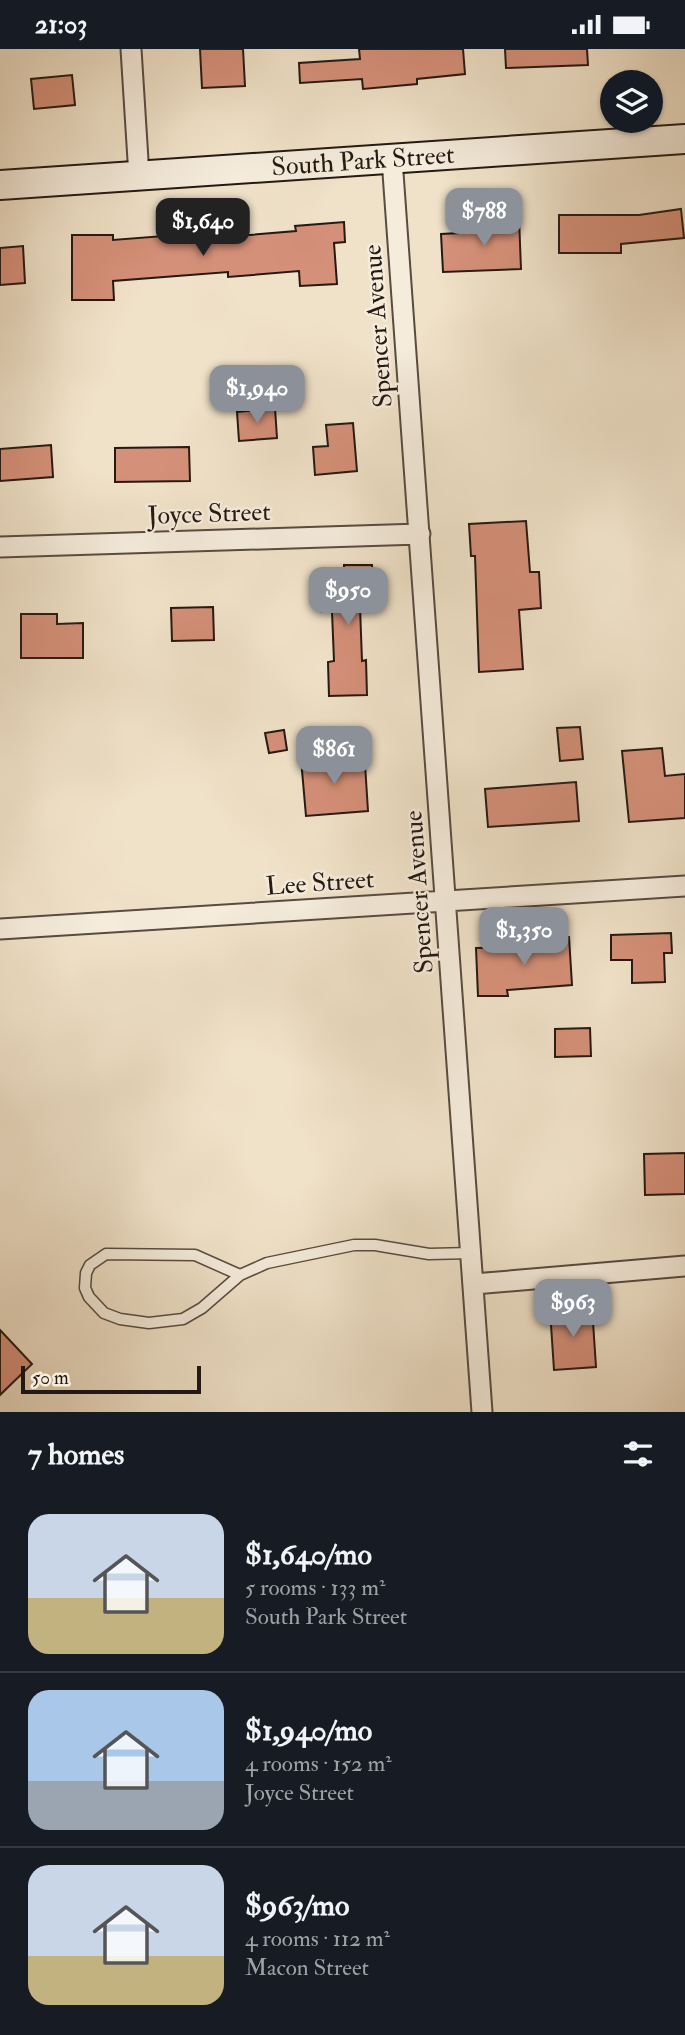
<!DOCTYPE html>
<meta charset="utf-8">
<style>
:root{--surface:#171b24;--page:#242831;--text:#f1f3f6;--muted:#9ea1a6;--line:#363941;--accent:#8c9099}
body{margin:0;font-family:"IM FELL Double Pica",serif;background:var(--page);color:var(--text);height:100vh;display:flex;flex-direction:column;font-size:26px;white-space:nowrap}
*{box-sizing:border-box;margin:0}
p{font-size:23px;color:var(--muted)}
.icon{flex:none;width:38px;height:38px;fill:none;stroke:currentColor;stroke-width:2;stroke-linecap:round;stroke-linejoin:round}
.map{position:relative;height:1363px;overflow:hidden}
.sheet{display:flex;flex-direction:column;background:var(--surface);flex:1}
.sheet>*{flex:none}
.fabs{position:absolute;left:600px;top:21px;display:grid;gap:14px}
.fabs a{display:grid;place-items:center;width:63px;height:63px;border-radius:50%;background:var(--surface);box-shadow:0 2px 5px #0004;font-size:35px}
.scale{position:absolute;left:21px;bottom:18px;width:180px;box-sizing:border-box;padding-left:7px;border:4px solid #251913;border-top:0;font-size:19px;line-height:24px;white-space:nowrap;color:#251913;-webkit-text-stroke:5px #f5ecdc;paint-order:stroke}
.price{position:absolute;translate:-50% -60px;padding:0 16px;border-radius:14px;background:var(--accent);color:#fff;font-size:23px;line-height:46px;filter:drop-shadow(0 2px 4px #0008)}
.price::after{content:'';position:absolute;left:50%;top:42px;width:21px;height:16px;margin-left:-10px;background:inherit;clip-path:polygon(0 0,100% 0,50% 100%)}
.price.current{background:#222;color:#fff}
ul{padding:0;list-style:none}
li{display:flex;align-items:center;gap:21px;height:175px;padding:0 28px}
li+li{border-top:2px solid var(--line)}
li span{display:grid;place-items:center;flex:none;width:196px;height:140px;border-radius:21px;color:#555}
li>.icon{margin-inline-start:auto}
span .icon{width:84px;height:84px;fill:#fffc;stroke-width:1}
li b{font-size:30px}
h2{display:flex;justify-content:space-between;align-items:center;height:84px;padding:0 28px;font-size:30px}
.status{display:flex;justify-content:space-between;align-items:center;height:49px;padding:0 35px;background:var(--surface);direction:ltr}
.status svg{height:19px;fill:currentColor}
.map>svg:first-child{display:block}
.building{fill:#d59079;stroke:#251913;stroke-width:2}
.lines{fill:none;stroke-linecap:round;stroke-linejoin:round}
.service-casing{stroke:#584b40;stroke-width:13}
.minor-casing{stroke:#584b40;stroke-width:23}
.secondary-casing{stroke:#251913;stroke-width:32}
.service{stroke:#f5ecdc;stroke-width:10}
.minor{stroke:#f5ecdc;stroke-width:19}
.secondary{stroke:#f5ecdc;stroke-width:28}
.labels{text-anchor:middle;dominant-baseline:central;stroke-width:5;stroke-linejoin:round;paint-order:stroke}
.street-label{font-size:26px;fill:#251913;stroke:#f5ecdc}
</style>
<div class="status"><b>21:03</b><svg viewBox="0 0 49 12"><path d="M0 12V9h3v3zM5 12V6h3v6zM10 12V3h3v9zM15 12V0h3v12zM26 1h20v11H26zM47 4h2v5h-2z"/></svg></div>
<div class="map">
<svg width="685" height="1363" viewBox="0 0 685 1363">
<rect width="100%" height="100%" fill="#f0e2c9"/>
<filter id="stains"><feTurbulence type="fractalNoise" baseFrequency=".00286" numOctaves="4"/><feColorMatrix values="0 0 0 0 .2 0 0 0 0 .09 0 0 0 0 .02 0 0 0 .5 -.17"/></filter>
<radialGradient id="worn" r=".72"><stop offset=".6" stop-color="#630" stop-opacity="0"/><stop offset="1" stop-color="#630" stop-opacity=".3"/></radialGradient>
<path class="building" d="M 200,0 L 243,0 L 245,37 L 202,39 Z
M 359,0 L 463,0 L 465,25 L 417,30 L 417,35 L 363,40 L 362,30 L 300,34 L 299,14 L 360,10 Z
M 505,0 L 587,0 L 588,16 L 506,19 Z
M 72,26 L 75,56 L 34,60 L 31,30 Z
M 681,160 L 684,189 L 621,195 L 621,204 L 559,204 L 559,166 L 639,166 Z
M 519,169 L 521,220 L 443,223 L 441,185 L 480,183 L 480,170 Z
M 344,173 L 345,193 L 334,194 L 337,235 L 300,237 L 299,222 L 228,228 L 228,223 L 113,232 L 114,251 L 72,251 L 72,186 L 113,186 L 113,191 L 202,184 L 202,190 L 296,182 L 295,177 Z
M 23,197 L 25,234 L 0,236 L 0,199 Z
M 275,359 L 277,389 L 239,392 L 237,363 Z
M 353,374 L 357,422 L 315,426 L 313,398 L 328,397 L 326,376 Z
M 51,396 L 53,428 L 0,432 L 0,400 Z
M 189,398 L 190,432 L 115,433 L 115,399 Z
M 526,472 L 530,523 L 539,523 L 541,559 L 519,561 L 523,620 L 479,623 L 475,507 L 471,507 L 469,475 Z
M 344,516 L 372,516 L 374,558 L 360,558 L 362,612 L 366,611 L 367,646 L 329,647 L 328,613 L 334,612 L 332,563 L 321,563 L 320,527 L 344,526 Z
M 213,558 L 214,591 L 172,592 L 171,559 Z
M 21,565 L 57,565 L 57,575 L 83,574 L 83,609 L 21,609 Z
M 580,678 L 583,710 L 560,712 L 557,679 Z
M 284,681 L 287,701 L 269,704 L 265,684 Z
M 662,699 L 665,727 L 685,725 L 685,769 L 629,773 L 622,702 Z
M 347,707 L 348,716 L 365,715 L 368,762 L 306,767 L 301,710 Z
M 576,733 L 579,772 L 488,778 L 485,740 Z
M 671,884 L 672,904 L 664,904 L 665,933 L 632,934 L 632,911 L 611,911 L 611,886 Z
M 569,888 L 572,936 L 507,941 L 508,947 L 478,947 L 476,899 L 518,898 L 518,892 Z
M 590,979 L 591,1007 L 555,1008 L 555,980 Z
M 685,1104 L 685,1145 L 645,1146 L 644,1105 Z
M 592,1258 L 596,1318 L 554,1321 L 550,1261 Z
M 0,1281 L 32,1315 L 0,1346 Z"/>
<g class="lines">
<g class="service-casing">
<path id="service" d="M 240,1226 L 195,1206 L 106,1205 L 90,1216 L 86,1224 L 85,1239 L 89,1248 L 104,1264 L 120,1270 L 149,1274 L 183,1270 L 202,1259 L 240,1226 L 267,1214 L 354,1196 L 375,1196 L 429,1205 L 471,1204"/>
</g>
<g class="minor-casing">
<path id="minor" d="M 131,0 L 139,127
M 392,110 L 482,1363
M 0,498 L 420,485
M 0,880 L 685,837
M 474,1235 L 685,1217"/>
</g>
<g class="secondary-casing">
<path id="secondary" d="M 0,136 L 685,90"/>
</g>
<use href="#service" class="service"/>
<use href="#minor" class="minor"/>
<use href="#secondary" class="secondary"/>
</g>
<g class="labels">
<g class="street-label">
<text transform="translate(363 112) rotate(-4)">South Park Street</text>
<text transform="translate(378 277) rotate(-94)">Spencer Avenue</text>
<text transform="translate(209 465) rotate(-2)">Joyce Street</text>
<text transform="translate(320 834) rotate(-4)">Lee Street</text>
<text transform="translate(419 843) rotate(-94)">Spencer Avenue</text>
</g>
</g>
<rect width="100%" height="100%" filter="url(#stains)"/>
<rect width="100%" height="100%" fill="url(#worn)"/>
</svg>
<div class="fabs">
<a><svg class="icon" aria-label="layers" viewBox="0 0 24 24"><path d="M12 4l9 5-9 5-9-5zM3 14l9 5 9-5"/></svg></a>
</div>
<div class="scale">50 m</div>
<b class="price" style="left:484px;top:199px">$788</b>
<b class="price current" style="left:203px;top:209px">$1,640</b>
<b class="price" style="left:257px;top:376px">$1,940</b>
<b class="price" style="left:348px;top:578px">$950</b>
<b class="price" style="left:334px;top:737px">$861</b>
<b class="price" style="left:524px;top:918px">$1,350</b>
<b class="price" style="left:573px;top:1290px">$963</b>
</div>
<section class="sheet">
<h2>7 homes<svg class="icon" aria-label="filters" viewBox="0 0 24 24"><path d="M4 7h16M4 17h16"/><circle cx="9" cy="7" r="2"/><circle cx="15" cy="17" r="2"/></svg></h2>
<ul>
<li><span style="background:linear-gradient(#c9d6e8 60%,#c2b280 0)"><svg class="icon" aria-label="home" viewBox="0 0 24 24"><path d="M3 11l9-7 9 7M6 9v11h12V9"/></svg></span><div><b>$1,640/mo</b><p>5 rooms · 133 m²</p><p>South Park Street</p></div></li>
<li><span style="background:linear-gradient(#a9c7e8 65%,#9aa5b1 0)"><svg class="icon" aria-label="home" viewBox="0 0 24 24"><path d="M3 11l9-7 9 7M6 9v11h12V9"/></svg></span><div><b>$1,940/mo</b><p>4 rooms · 152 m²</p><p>Joyce Street</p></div></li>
<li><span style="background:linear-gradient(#c9d6e8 65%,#c2b280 0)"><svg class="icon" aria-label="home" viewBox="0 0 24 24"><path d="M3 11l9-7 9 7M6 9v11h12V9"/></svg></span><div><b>$963/mo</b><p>4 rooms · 112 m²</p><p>Macon Street</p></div></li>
</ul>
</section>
